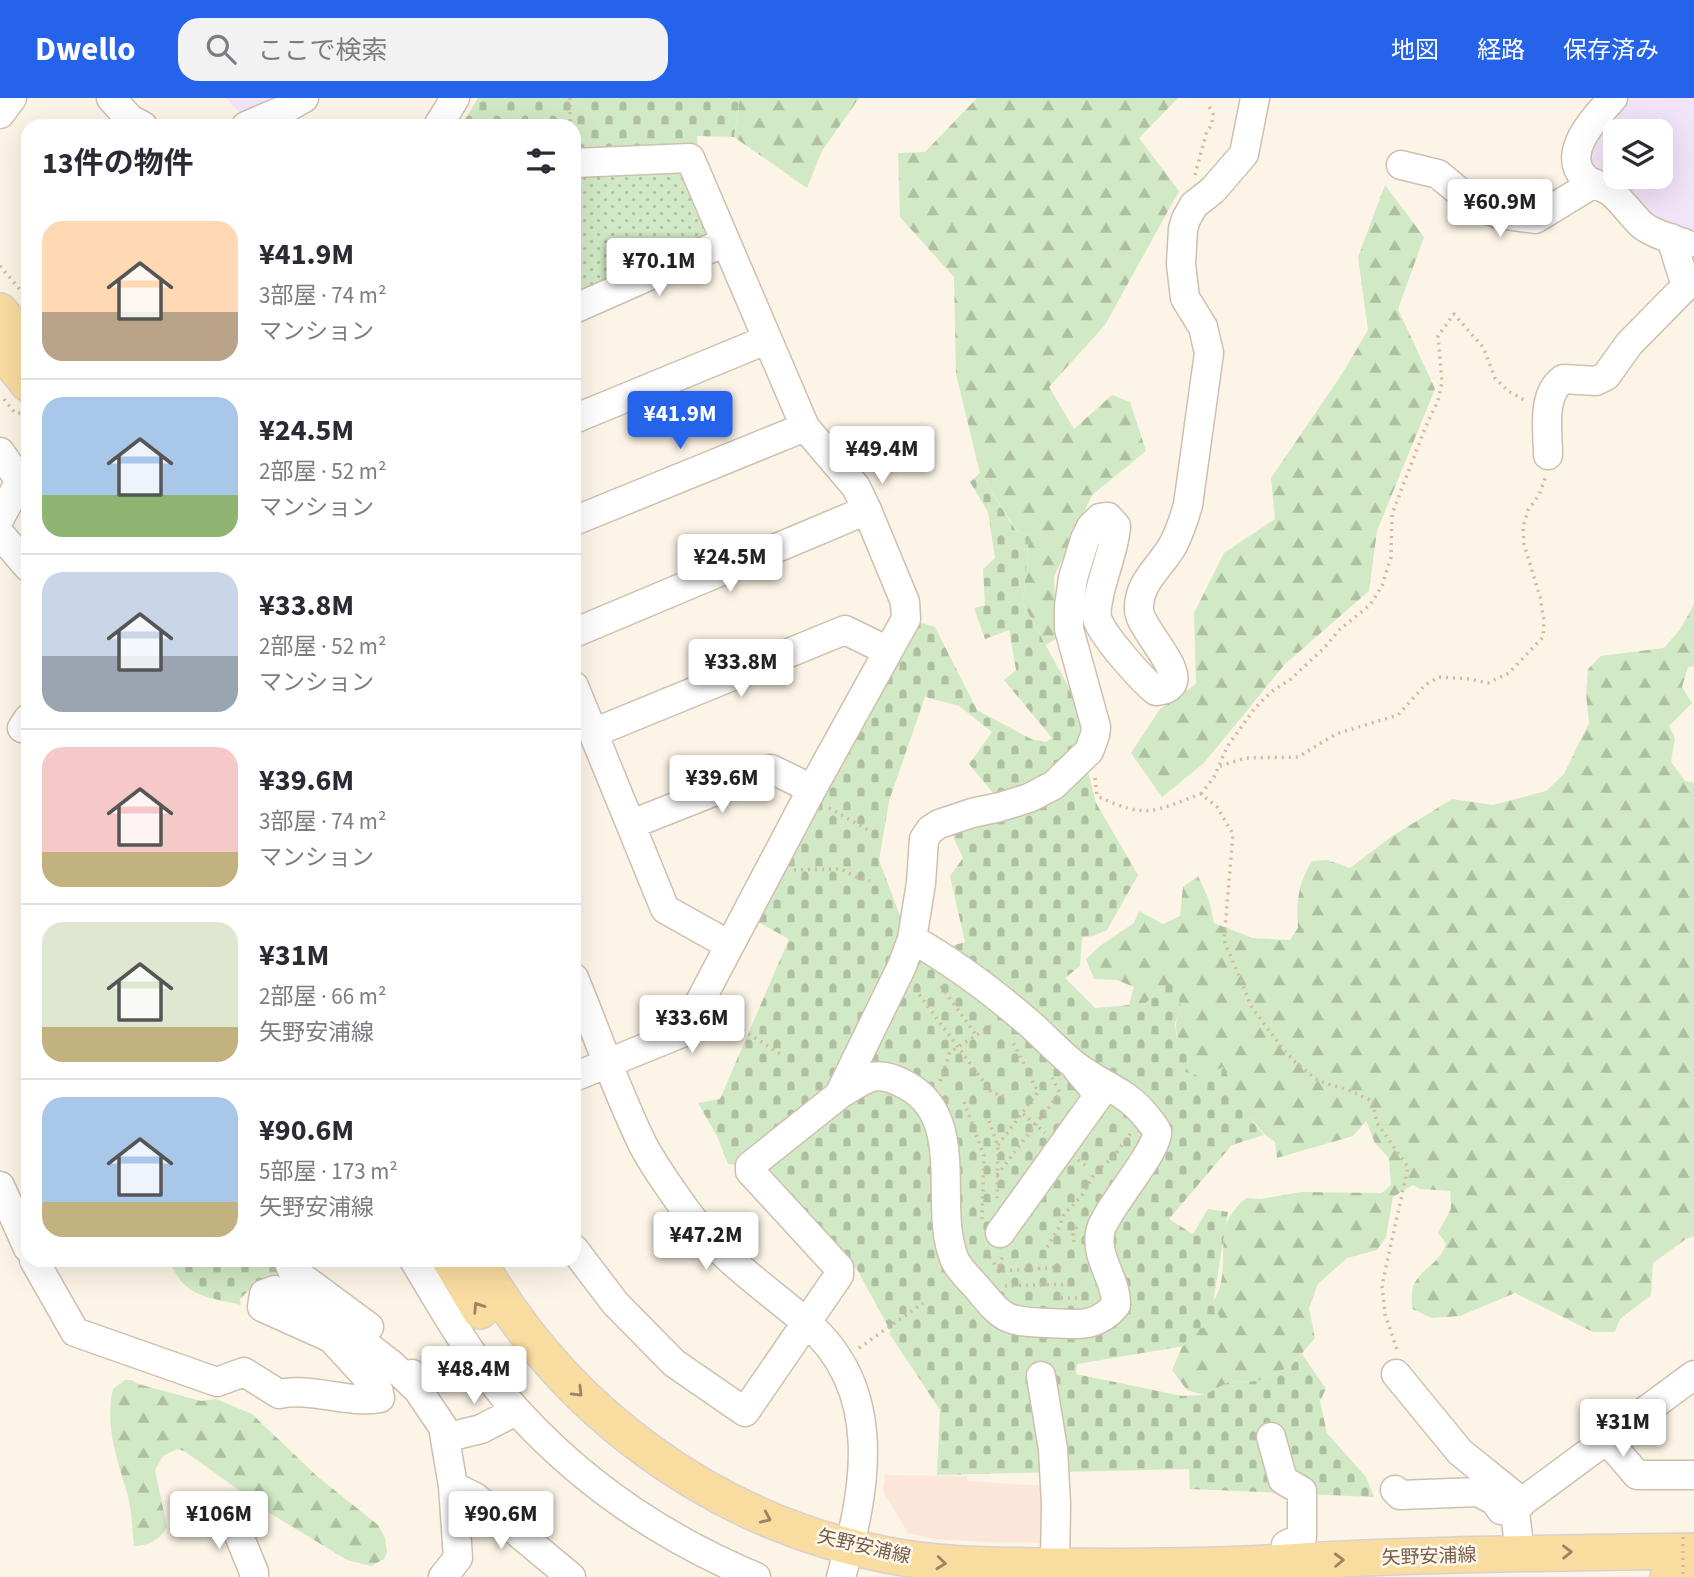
<!DOCTYPE html>
<html lang="ja">
<meta charset="utf-8">
<style>
:root{--surface:#fff;--page:#f2f2f3;--text:#2b2b33;--muted:#7c7c81;--line:#e1e1e2;--accent:#2563eb}
body{margin:0;font-family:"Source Sans 3","Noto Sans JP",sans-serif;background:var(--page);color:var(--text);height:100vh;display:flex;flex-direction:column;font-size:26px;white-space:nowrap}
*{box-sizing:border-box;margin:0}
p{font-size:23px;color:var(--muted)}
.icon{flex:none;width:38px;height:38px;fill:none;stroke:currentColor;stroke-width:2;stroke-linecap:round;stroke-linejoin:round}
.map{position:relative;flex:1;overflow:hidden}
.sheet{position:absolute;left:21px;top:21px;width:560px;height:1148px;display:flex;flex-direction:column;background:var(--surface);border-radius:21px;box-shadow:0 7px 28px #0002}
.sheet>*{flex:none}
.controls{position:absolute;left:1603px;top:21px;display:grid;gap:14px}
.controls a{display:grid;place-items:center;width:70px;height:70px;border-radius:14px;background:var(--surface);box-shadow:0 7px 28px #0002;font-size:35px}
.price{position:absolute;translate:-50% -60px;padding:0 16px;border-radius:7px;background:#fff;color:#222;font-size:23px;line-height:46px;filter:drop-shadow(0 2px 4px #0008)}
.price::after{content:'';position:absolute;left:50%;top:42px;width:21px;height:16px;margin-left:-10px;background:inherit;clip-path:polygon(0 0,100% 0,50% 100%)}
.price.on{background:var(--accent);color:#fff}
ul{padding:0;list-style:none}
li{display:flex;align-items:center;gap:21px;height:175px;padding:0 21px}
li+li{border-top:2px solid var(--line)}
li span{display:grid;place-items:center;flex:none;width:196px;height:140px;border-radius:21px;color:#555}
li>.icon{margin-inline-start:auto}
span .icon{width:84px;height:84px;fill:#fffc;stroke-width:1}
li b{font-size:30px}
h2{display:flex;justify-content:space-between;align-items:center;height:84px;padding:0 21px;font-size:30px}
header{display:flex;align-items:center;gap:42px;box-sizing:border-box;height:98px;padding:0 35px;background:var(--accent);color:#fff}
header strong{font-size:33px}
nav{display:flex;gap:38px;margin-inline-start:auto;font-size:24px}
.search{width:490px;height:63px;background:var(--page);display:flex;align-items:center;gap:18px;box-sizing:border-box;padding:0 24px;border-radius:21px;color:var(--muted);font-size:26px}
.map>svg:first-child{display:block}
.commercial{fill:#fce6da}
.education{fill:#f1e3f8;fill-rule:evenodd}
.forest{fill:url(#forest-firs)}
.cemetery{fill:url(#cemetery-stones)}
.park{fill:url(#park-dots)}
.lines{fill:none;stroke-linecap:round;stroke-linejoin:round}
.minor-casing{stroke:#cfbfaf;stroke-width:31}
.major-casing{stroke:#d8d1cd;stroke-width:38}
.path{stroke:#d6b8a1;stroke-width:3.5;stroke-dasharray:2 5;stroke-linecap:butt}
.minor{stroke:#fff;stroke-width:28}
.major{stroke:#f9dca0;stroke-width:35}
.path-bridge{stroke:#d6b8a1;stroke-width:3.5;stroke-dasharray:2 5;stroke-linecap:butt}
.oneway{stroke:#9d8264}
.labels{text-anchor:middle;dominant-baseline:central;stroke-width:5;stroke-linejoin:round;paint-order:stroke}
.street-label{font-size:19px;fill:#755c4b;stroke:#fff8ec}
</style>
<header>
<strong>Dwello</strong>
<div class="search"><svg class="icon" aria-label="search" viewBox="0 0 24 24"><circle cx="10" cy="10" r="6"/><path d="M15 15l6 6"/></svg>ここで検索</div>
<nav><a>地図</a><a>経路</a><a>保存済み</a></nav>
</header>
<div class="map">
<svg width="1694" height="1479" viewBox="0 0 1694 1479">
<defs>
<pattern id="forest-firs" width="22" height="20" patternUnits="userSpaceOnUse" patternTransform="scale(1.75)"><rect width="22" height="20" fill="#d2e9c5"/><path d="M5 1l3.5 6h-7zM16 11l3.5 6h-7z" fill="#afc0a2"/></pattern>
<pattern id="cemetery-stones" width="16" height="16" patternUnits="userSpaceOnUse" patternTransform="scale(1.75)"><rect width="16" height="16" fill="#d2e9c5"/><path d="M2 7V4a2 2 0 0 1 4 0v3zM10 15v-3a2 2 0 0 1 4 0v3z" fill="#afc0a2"/></pattern>
<pattern id="park-dots" width="8" height="8" patternUnits="userSpaceOnUse" patternTransform="scale(1.75)"><rect width="8" height="8" fill="#d2e9c5"/><path d="M2 2h.1M6 6h.1" fill="none" stroke="#afc0a2" stroke-width="1.8" stroke-linecap="round"/></pattern>
</defs>
<rect width="100%" height="100%" fill="#fcf4e6"/>
<path class="commercial" d="M 885,1377 L 967,1378 L 967,1383 L 1044,1388 L 1045,1445 L 982,1444 L 934,1441 L 908,1435 L 883,1393 Z"/>
<path class="education" d="M 226,0 L 281,0 L 246,21 Z
M 1624,0 L 1694,0 L 1694,147 L 1655,126 L 1589,69 L 1589,44 ZM 1615,33 L 1661,33 L 1661,79 L 1615,79 Z"/>
<path class="forest" d="M 740,0 L 859,0 L 822,53 L 807,90 L 734,39 Z
M 977,0 L 1178,0 L 1139,40 L 1179,93 L 1105,227 L 1049,289 L 1074,331 L 1112,297 L 1130,304 L 1146,353 L 1092,397 L 1054,479 L 1057,540 L 1046,547 L 1023,506 L 1029,438 L 1017,433 L 980,375 L 956,276 L 954,179 L 900,119 L 898,55 L 925,54 Z
M 1385,87 L 1424,139 L 1398,211 L 1435,291 L 1377,433 L 1369,493 L 1285,566 L 1204,665 L 1162,699 L 1131,655 L 1160,611 L 1196,586 L 1194,515 L 1224,455 L 1275,421 L 1271,380 L 1342,276 L 1368,232 L 1358,159 Z
M 1694,506 L 1694,568 L 1688,569 L 1682,589 L 1692,605 L 1669,628 L 1675,640 L 1671,664 L 1685,683 L 1694,685 L 1694,1138 L 1686,1141 L 1653,1165 L 1651,1197 L 1620,1221 L 1615,1234 L 1593,1234 L 1515,1195 L 1460,1218 L 1432,1220 L 1412,1211 C 1412,1205 1411,1195 1413,1189 C 1420,1169 1440,1168 1446,1145 L 1438,1135 L 1451,1111 L 1450,1093 L 1420,1091 L 1413,1087 L 1393,1099 L 1386,1139 L 1377,1152 L 1347,1160 L 1318,1186 L 1309,1210 L 1315,1240 L 1291,1268 L 1258,1283 L 1229,1284 L 1204,1297 L 1187,1292 L 1172,1272 C 1178,1260 1183,1245 1190,1233 C 1201,1216 1217,1205 1221,1184 C 1228,1147 1213,1129 1246,1100 L 1261,1101 L 1301,1094 L 1382,1095 L 1391,1087 L 1389,1060 L 1375,1045 L 1366,1023 L 1353,1038 L 1277,1060 L 1275,1044 C 1249,1028 1239,994 1223,970 L 1202,979 L 1185,974 L 1190,959 C 1177,939 1171,933 1181,910 L 1158,891 L 1137,916 L 1129,907 L 1134,889 L 1117,882 L 1094,881 L 1086,861 L 1101,847 L 1134,825 L 1139,813 L 1163,826 L 1180,818 L 1183,789 L 1198,778 L 1209,802 L 1214,825 L 1253,840 L 1290,842 L 1298,830 C 1296,805 1298,785 1312,763 L 1327,762 L 1350,770 L 1391,739 L 1452,701 L 1493,707 L 1546,693 L 1564,676 L 1589,625 L 1586,596 L 1588,571 L 1601,558 L 1664,550 L 1681,530 Z
M 125,1282 L 131,1282 L 138,1286 L 201,1303 L 216,1301 L 252,1316 L 318,1379 L 378,1427 L 385,1440 L 387,1454 L 384,1461 L 371,1468 L 347,1462 L 253,1405 L 235,1389 L 184,1353 L 177,1351 L 163,1358 L 155,1372 L 167,1429 C 160,1442 148,1448 134,1448 C 132,1431 132,1414 128,1398 C 118,1363 104,1328 113,1291 Z"/>
<path class="cemetery" d="M 478,0 L 740,0 L 734,39 L 697,38 L 698,49 L 574,53 L 574,28 L 461,28 Z
M 980,375 L 1016,433 L 1029,438 L 1023,506 L 1083,615 L 1086,638 L 1035,691 L 998,701 L 969,666 L 992,634 L 959,608 L 925,599 L 889,703 L 879,762 L 905,831 L 827,998 L 737,1067 L 728,1066 L 717,1038 L 698,1005 L 720,1001 L 789,841 L 756,823 L 918,524 L 935,529 L 977,612 L 1031,641 L 1046,644 L 1052,640 L 1004,582 L 1016,572 L 1009,532 L 985,541 L 974,510 L 985,507 L 983,471 L 995,460 L 988,414 L 970,384 Z
M 1087,669 L 1096,705 L 1138,777 L 1107,832 L 1093,838 L 1082,839 L 1080,868 L 1065,880 L 1095,910 L 1129,907 L 1137,916 L 1158,891 L 1175,883 L 1181,910 L 1175,925 L 1176,936 L 1190,959 L 1185,974 L 1202,979 L 1223,969 L 1255,1027 L 1264,1037 L 1232,1047 L 1169,1121 L 1193,1136 L 1208,1111 L 1228,1114 L 1213,1205 L 1222,1224 L 1189,1234 L 1184,1248 L 1077,1266 L 1076,1276 L 1182,1298 L 1204,1297 L 1229,1284 L 1258,1283 L 1291,1268 L 1302,1256 L 1326,1291 L 1320,1303 L 1327,1335 L 1366,1379 L 1374,1399 L 1190,1391 L 1189,1371 L 937,1377 L 940,1312 L 889,1235 L 891,1234 L 858,1173 L 760,1075 L 838,1004 L 923,834 L 949,849 L 965,844 L 950,778 L 963,760 L 949,730 Z
M 169,1162 L 277,1162 L 282,1174 L 258,1183 L 240,1201 L 241,1207 C 204,1198 185,1200 169,1162 Z"/>
<path class="park" d="M 676,71 L 686,77 L 710,133 L 705,144 L 574,200 L 574,75 Z"/>
<g class="lines">
<g class="minor-casing">
<path id="minor" d="M 111,0 L 130,21 L 143,28
M 1613,0 C 1597,17 1560,55 1584,79 C 1591,87 1604,88 1612,95 C 1623,104 1631,117 1642,127 C 1653,136 1673,141 1686,146
M 0,16 L 12,0
M 246,28 L 281,13 L 304,0
M 438,28 L 455,0
M 574,65 L 690,60 L 805,329 L 856,389 L 867,412 L 905,504 L 906,521 L 812,691 L 684,934 L 574,979
M 1401,67 L 1438,76 L 1474,106 L 1499,116 L 1535,121 L 1594,85
M 574,211 L 725,144
M 574,321 L 766,242
M 0,354 L 20,383 L 0,420
M 1548,357 C 1548,333 1541,297 1563,281 L 1596,283 L 1606,278 L 1629,246 L 1686,188 L 1671,140
M 574,423 L 805,329
M 0,436 L 28,469
M 574,535 L 867,412
M 574,588 L 665,811 L 729,847
M 22,630 L 28,621
M 593,635 L 845,532 L 888,553
M 632,726 L 771,671 L 812,691
M 574,880 C 597,936 617,994 643,1047 C 655,1070 672,1093 687,1114 C 720,1160 766,1190 808,1226 C 885,1293 866,1393 841,1479
M 839,997 C 866,980 875,970 906,987 C 966,1019 935,1101 952,1154 C 955,1167 964,1175 973,1185 C 1002,1218 1000,1224 1048,1225 C 1076,1226 1096,1231 1116,1207 C 1117,1181 1093,1158 1101,1131 C 1107,1111 1160,1049 1157,1034 C 1155,1028 1149,1022 1145,1017 C 1126,993 1099,986 1076,968 C 1059,955 1045,939 1029,925 C 993,894 953,864 912,841
M 0,1088 L 28,1150
M 1000,1135 L 1099,997 L 1078,972
M 574,1151 L 615,1205 L 674,1265 L 745,1314 L 839,1177 L 839,1170 L 750,1073 L 750,1068 L 839,997 L 902,868 L 912,841 L 921,785 L 924,741 L 930,732 L 939,726 L 972,715 L 1000,709 L 1029,700 L 1054,687 L 1089,653 L 1095,637 L 1096,629 L 1069,531 L 1069,508 L 1073,480 L 1085,441 L 1091,429 L 1100,420 L 1108,419 L 1116,428 C 1114,454 1102,478 1098,503 C 1097,508 1096,515 1097,520 C 1101,536 1142,582 1156,593 C 1203,589 1140,534 1139,512 C 1138,484 1160,470 1173,447 C 1180,434 1184,421 1188,407 L 1209,255 L 1203,229 L 1185,200 L 1181,166 L 1183,131 L 1186,121 L 1194,107 L 1213,92 L 1244,56 L 1255,0
M 34,1162 L 75,1234 L 217,1284 L 244,1274 L 279,1296 C 313,1289 346,1306 380,1300 L 378,1291 L 331,1240 L 262,1209 L 264,1196 L 275,1192 L 356,1239 L 391,1266 L 418,1292
M 288,1162 L 292,1172 L 369,1229
M 414,1162 C 445,1214 475,1267 516,1312 C 582,1385 665,1441 756,1479
M 412,1276 L 418,1292 L 443,1329 L 453,1388 L 458,1460 L 443,1479
M 1396,1276 L 1460,1354 L 1522,1404
M 1041,1278 L 1053,1351 L 1056,1406 L 1055,1468
M 1271,1339 L 1283,1382 L 1302,1393 L 1302,1439 L 1286,1447 L 1286,1464
M 445,1340 L 481,1331 L 516,1313
M 1607,1342 L 1637,1377 L 1694,1377
M 453,1388 L 475,1399 L 571,1479
M 1395,1392 L 1400,1397 L 1478,1394 L 1495,1403 L 1501,1412 L 1509,1413
M 231,1418 L 254,1474 L 254,1479
M 1520,1455 L 1515,1414 L 1522,1404 L 1694,1277"/>
</g>
<g class="major-casing">
<path id="major" d="M 0,213 L 28,247
M 0,251 L 28,286
M 450,1162 L 480,1213
M 478,1162 C 564,1314 714,1424 887,1457 C 942,1468 997,1467 1053,1468 C 1131,1469 1209,1469 1287,1464 C 1422,1456 1558,1455 1694,1453
M 1668,1479 L 1694,1479"/>
</g>
<path class="path" d="M 570,0 L 570,28
M 1195,77 L 1206,36 L 1212,26 L 1213,16 L 1209,8
M 0,168 L 28,201
M 4,301 L 15,315 L 26,315
M 1220,668 L 1246,660 L 1298,659 L 1336,636 L 1398,617 L 1425,587 L 1439,579 L 1470,581 L 1488,585 L 1509,575 L 1543,539 L 1544,523 L 1540,499 L 1524,446 L 1523,429 L 1528,412 L 1539,397 L 1546,378
M 1095,680 L 1097,698 C 1148,722 1153,713 1201,696 L 1217,709 L 1233,736 L 1224,842 L 1252,910 L 1287,956 L 1303,971 L 1319,983 L 1351,993 L 1372,1003 L 1377,1025 L 1408,1069 L 1382,1187 L 1385,1216 L 1398,1255
M 1201,696 L 1214,679 L 1227,649 L 1255,610 L 1271,594 L 1291,581 L 1325,549 L 1339,532 L 1370,507 L 1382,488 L 1391,459 L 1392,416 L 1426,328 L 1438,303 L 1442,284 L 1438,238 L 1454,216 L 1483,249 L 1495,280 L 1508,293 L 1526,303
M 829,710 L 870,733
M 794,772 L 841,771 L 856,779 L 870,783
M 941,888 L 976,937
M 915,891 L 992,995 L 1004,998
M 719,917 L 782,957
M 940,983 L 950,954 L 994,926
M 964,1004 L 984,1058 L 982,1121
M 1023,1016 L 1045,1035
M 989,1023 L 998,1048 L 997,1100
M 998,1047 L 1038,994 L 1012,942
M 1078,1062 L 1085,1067
M 997,1077 L 1060,995 L 1052,980
M 1074,1144 L 1073,1137 L 1078,1125
M 1047,1149 L 1059,1129 L 1064,1116 L 1081,1099 L 1095,1075 L 1113,1059 L 1131,1035
M 986,1153 L 999,1173 L 1064,1169
M 998,1175 L 1003,1156
M 1005,1188 L 1069,1186
M 1061,1200 L 1082,1200
M 859,1250 L 923,1205"/>
<use href="#minor" class="minor"/>
<use href="#major" class="major"/>
<path class="path-bridge" d="M 1683,1439 L 1683,1479"/>
</g>
<defs><path id="oneway-chevron" d="M-2-3.5L2.5 0L-2 3.5" fill="none" stroke-width="1.6" stroke-linecap="round" stroke-linejoin="round" transform="scale(1.75)"/></defs>
<g class="oneway">
<use href="#oneway-chevron" transform="translate(478 1209) rotate(-123)"/>
<use href="#oneway-chevron" transform="translate(578 1294) rotate(45)"/>
<use href="#oneway-chevron" transform="translate(766 1420) rotate(24)"/>
<use href="#oneway-chevron" transform="translate(1567 1454) rotate(-1)"/>
<use href="#oneway-chevron" transform="translate(1339 1462) rotate(-2)"/>
<use href="#oneway-chevron" transform="translate(941 1465) rotate(6)"/>
</g>
<g class="labels">
<g class="street-label">
<text transform="translate(864 1449) rotate(13)">矢野安浦線</text>
<text transform="translate(1429 1459) rotate(-2)">矢野安浦線</text>
</g>
</g>
</svg>
<div class="controls">
<a><svg class="icon" aria-label="layers" viewBox="0 0 24 24"><path d="M12 4l9 5-9 5-9-5zM3 14l9 5 9-5"/></svg></a>
</div>
<b class="price" style="left:1500px;top:141px">¥60.9M</b>
<b class="price" style="left:659px;top:200px">¥70.1M</b>
<b class="price on" style="left:680px;top:353px">¥41.9M</b>
<b class="price" style="left:882px;top:388px">¥49.4M</b>
<b class="price" style="left:730px;top:496px">¥24.5M</b>
<b class="price" style="left:741px;top:601px">¥33.8M</b>
<b class="price" style="left:722px;top:717px">¥39.6M</b>
<b class="price" style="left:692px;top:957px">¥33.6M</b>
<b class="price" style="left:706px;top:1174px">¥47.2M</b>
<b class="price" style="left:474px;top:1308px">¥48.4M</b>
<b class="price" style="left:1623px;top:1361px">¥31M</b>
<b class="price" style="left:219px;top:1453px">¥106M</b>
<b class="price" style="left:501px;top:1453px">¥90.6M</b>
<section class="sheet">
<h2>13件の物件<svg class="icon" aria-label="filters" viewBox="0 0 24 24"><path d="M4 7h16M4 17h16"/><circle cx="9" cy="7" r="2"/><circle cx="15" cy="17" r="2"/></svg></h2>
<ul>
<li><span style="background:linear-gradient(#ffd9b3 65%,#b9a48a 0)"><svg class="icon" aria-label="home" viewBox="0 0 24 24"><path d="M3 11l9-7 9 7M6 9v11h12V9"/></svg></span><div><b>¥41.9M</b><p>3部屋 · 74 m²</p><p>マンション</p></div></li>
<li><span style="background:linear-gradient(#a9c7e8 70%,#8fb573 0)"><svg class="icon" aria-label="home" viewBox="0 0 24 24"><path d="M3 11l9-7 9 7M6 9v11h12V9"/></svg></span><div><b>¥24.5M</b><p>2部屋 · 52 m²</p><p>マンション</p></div></li>
<li><span style="background:linear-gradient(#c9d6e8 60%,#9aa5b1 0)"><svg class="icon" aria-label="home" viewBox="0 0 24 24"><path d="M3 11l9-7 9 7M6 9v11h12V9"/></svg></span><div><b>¥33.8M</b><p>2部屋 · 52 m²</p><p>マンション</p></div></li>
<li><span style="background:linear-gradient(#f6c9c9 75%,#c2b280 0)"><svg class="icon" aria-label="home" viewBox="0 0 24 24"><path d="M3 11l9-7 9 7M6 9v11h12V9"/></svg></span><div><b>¥39.6M</b><p>3部屋 · 74 m²</p><p>マンション</p></div></li>
<li><span style="background:linear-gradient(#dfe7d0 75%,#c2b280 0)"><svg class="icon" aria-label="home" viewBox="0 0 24 24"><path d="M3 11l9-7 9 7M6 9v11h12V9"/></svg></span><div><b>¥31M</b><p>2部屋 · 66 m²</p><p>矢野安浦線</p></div></li>
<li><span style="background:linear-gradient(#a9c7e8 75%,#c2b280 0)"><svg class="icon" aria-label="home" viewBox="0 0 24 24"><path d="M3 11l9-7 9 7M6 9v11h12V9"/></svg></span><div><b>¥90.6M</b><p>5部屋 · 173 m²</p><p>矢野安浦線</p></div></li>
</ul>
</section>
</div>
